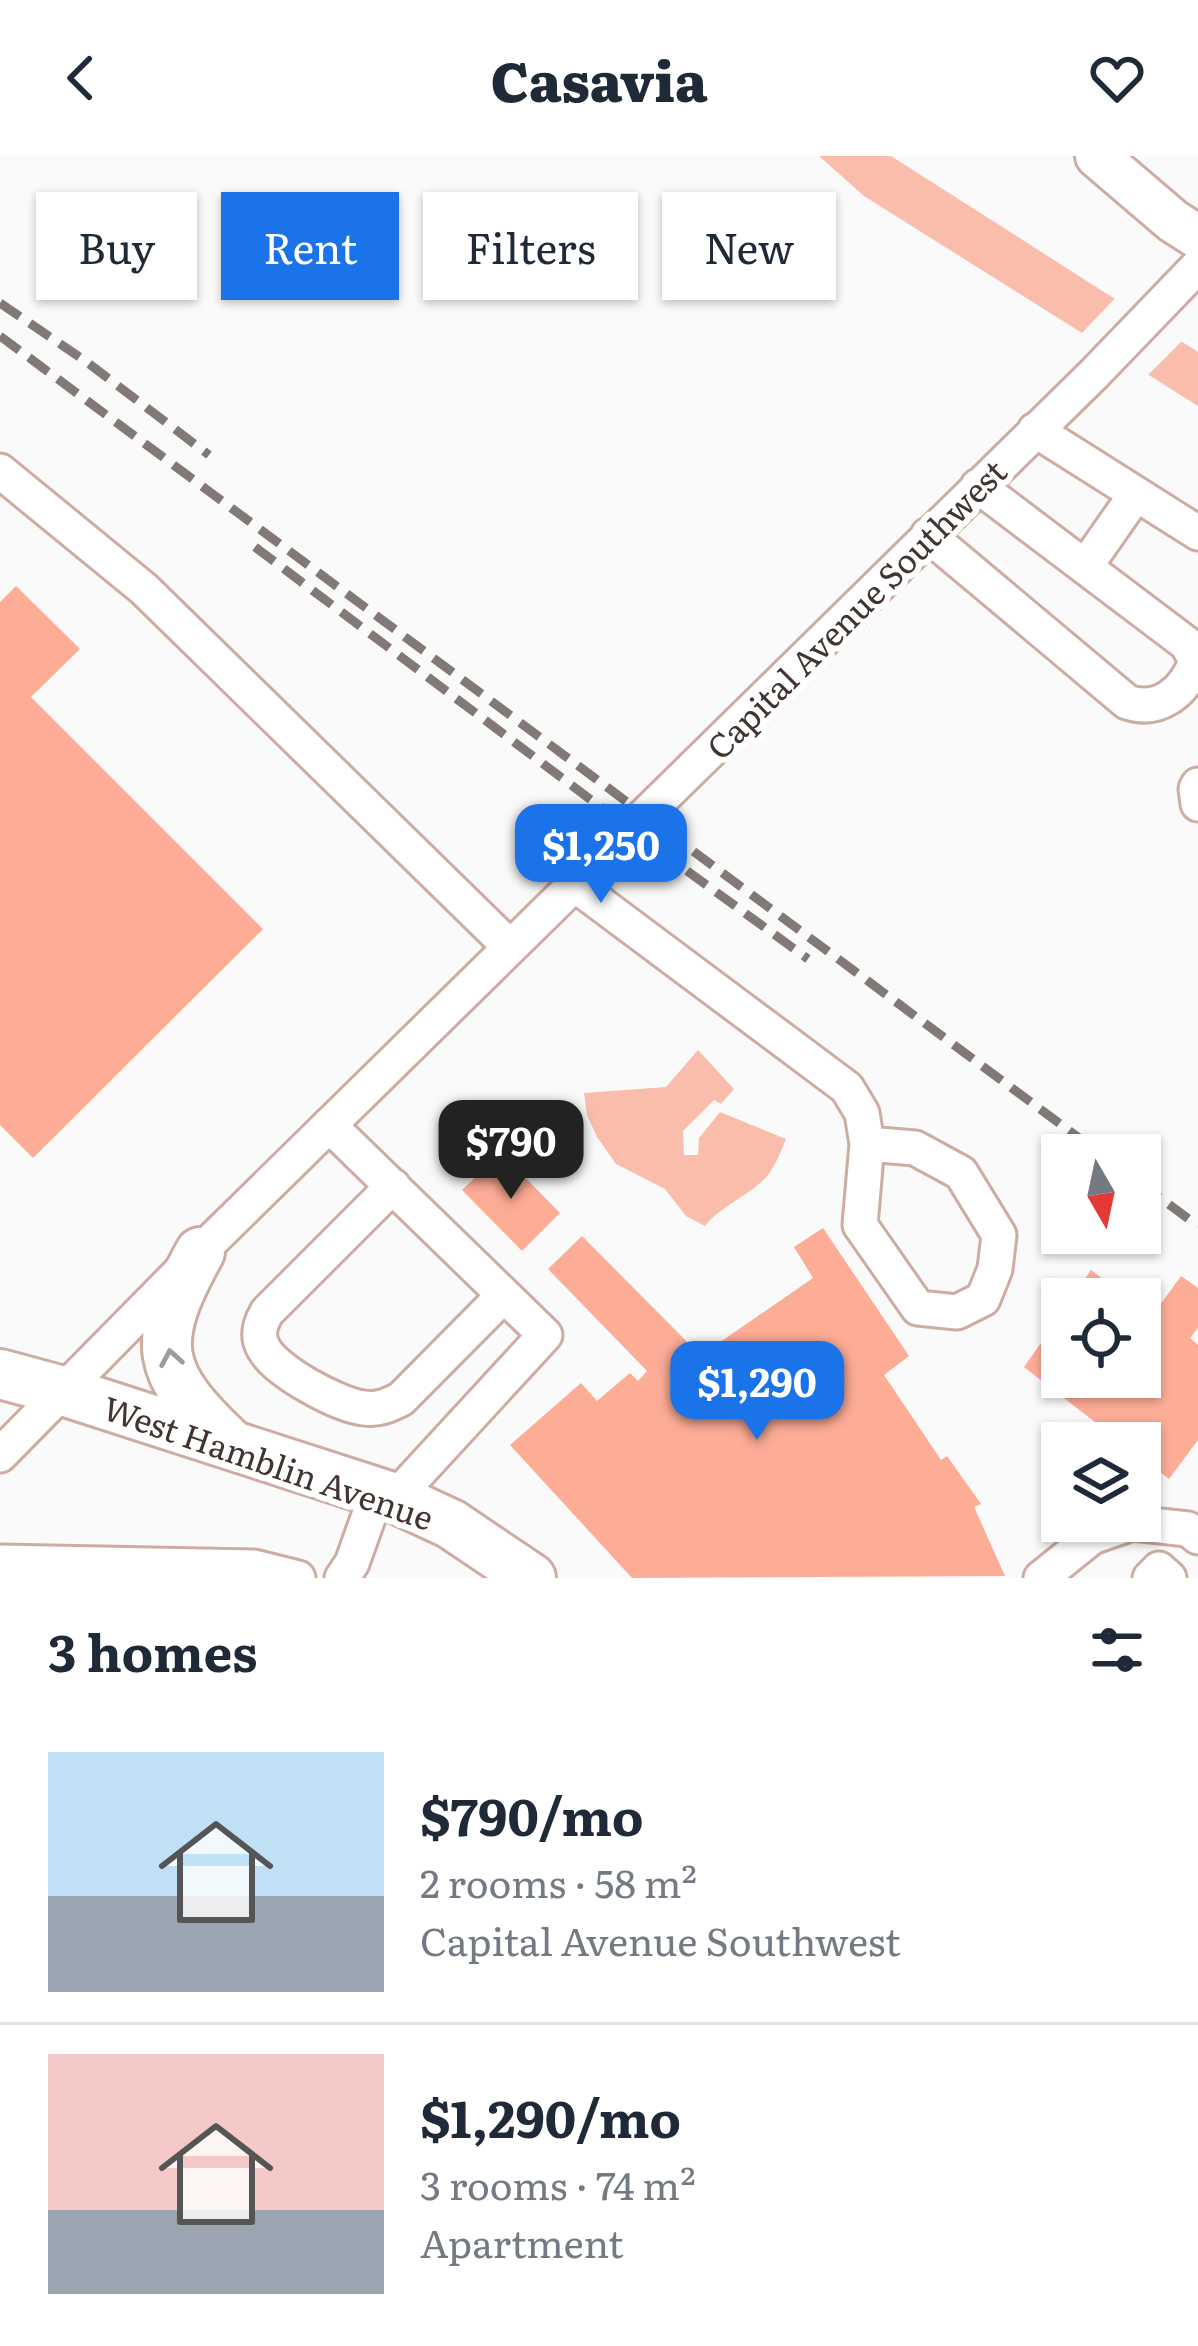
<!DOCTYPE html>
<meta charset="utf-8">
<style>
:root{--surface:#fff;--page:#f2f2f3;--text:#1f2937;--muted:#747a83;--line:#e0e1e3;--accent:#1a73e8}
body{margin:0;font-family:Literata,serif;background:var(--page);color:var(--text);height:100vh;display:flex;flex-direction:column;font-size:45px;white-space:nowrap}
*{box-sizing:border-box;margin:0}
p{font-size:39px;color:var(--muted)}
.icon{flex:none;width:66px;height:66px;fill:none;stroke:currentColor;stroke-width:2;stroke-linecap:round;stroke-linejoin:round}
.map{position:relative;height:1422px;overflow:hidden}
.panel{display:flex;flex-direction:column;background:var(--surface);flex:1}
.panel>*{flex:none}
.top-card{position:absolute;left:36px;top:36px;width:1128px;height:108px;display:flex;gap:24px}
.needle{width:78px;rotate:171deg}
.tools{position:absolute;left:1041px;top:978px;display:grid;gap:24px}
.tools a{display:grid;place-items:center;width:120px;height:120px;border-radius:0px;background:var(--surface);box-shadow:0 3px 9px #0004;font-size:60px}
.price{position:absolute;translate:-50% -102px;padding:0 27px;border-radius:24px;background:var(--accent);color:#fff;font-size:39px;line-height:78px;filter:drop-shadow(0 3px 6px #0008)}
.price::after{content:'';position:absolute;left:50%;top:72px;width:36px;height:27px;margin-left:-18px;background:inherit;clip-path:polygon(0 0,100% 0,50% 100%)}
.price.active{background:#222;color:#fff}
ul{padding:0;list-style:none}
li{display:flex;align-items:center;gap:36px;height:300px;padding:0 48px}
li+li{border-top:3px solid var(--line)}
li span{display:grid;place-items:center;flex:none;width:336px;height:240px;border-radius:0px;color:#555}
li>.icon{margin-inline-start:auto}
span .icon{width:144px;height:144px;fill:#fffc;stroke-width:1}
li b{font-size:51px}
h2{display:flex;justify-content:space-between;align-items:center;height:144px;padding:0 48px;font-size:51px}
.chip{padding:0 42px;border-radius:0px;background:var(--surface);box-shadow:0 3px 9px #0004;font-size:42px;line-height:108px}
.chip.active{background:var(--accent);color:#fff}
header{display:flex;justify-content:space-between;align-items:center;height:156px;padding:0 48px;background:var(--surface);font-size:54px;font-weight:800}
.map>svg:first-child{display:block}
.water{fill:#fabdab}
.pier{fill:#fafafa}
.building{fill:#fdac95}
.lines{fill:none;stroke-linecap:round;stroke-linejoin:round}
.minor-casing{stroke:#cdaca2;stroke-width:39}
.major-casing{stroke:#cdaca2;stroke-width:48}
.highway-casing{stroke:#cdaca2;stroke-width:54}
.minor{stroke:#fff;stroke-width:33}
.major{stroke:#fff;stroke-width:42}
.highway{stroke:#fff;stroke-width:48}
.rail{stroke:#827976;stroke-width:9;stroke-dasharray:24 12;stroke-linecap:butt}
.oneway{stroke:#a09a98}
.labels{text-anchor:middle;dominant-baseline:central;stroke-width:12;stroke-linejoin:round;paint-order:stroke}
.street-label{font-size:33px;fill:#423430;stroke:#fff}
</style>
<header><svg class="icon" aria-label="back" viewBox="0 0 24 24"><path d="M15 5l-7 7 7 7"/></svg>Casavia<svg class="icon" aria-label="heart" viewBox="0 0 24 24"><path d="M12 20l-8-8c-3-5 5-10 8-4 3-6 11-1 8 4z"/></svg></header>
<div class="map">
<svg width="1198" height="1422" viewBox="0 0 1198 1422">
<rect width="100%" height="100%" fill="#fafafa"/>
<path class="water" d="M 819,0 L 891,0 L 1198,196 L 1198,250 L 864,40 Z
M 698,894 L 734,933 L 721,948 L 714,944 L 683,975 L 684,999 L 698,999 L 699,982 L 720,956 L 786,983 C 781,995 776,1008 768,1019 C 750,1040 723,1048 705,1070 L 686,1060 L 665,1033 L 616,1008 L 597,981 L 587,959 L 584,937 L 666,931 Z"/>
<path class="pier" d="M 1119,138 L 1186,181 L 1144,223 L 1078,181 Z"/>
<path class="building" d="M 16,430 L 80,493 L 31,541 L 263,773 L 33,1002 L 0,969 L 0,446 Z
M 501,997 L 560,1057 L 522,1095 L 462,1034 Z
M 823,1072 L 909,1200 L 884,1219 L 941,1304 L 947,1300 L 981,1348 L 974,1351 L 1005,1420 L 632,1422 L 510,1289 L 581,1227 L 597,1245 L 630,1217 L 638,1225 L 647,1215 L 548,1113 L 582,1080 L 716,1215 L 729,1206 L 716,1189 L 813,1122 L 794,1091 Z
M 1091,1114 L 1129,1143 L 1071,1143 Z
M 1181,1120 L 1198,1132 L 1198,1172 L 1190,1182 L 1198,1189 L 1198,1284 L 1169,1323 L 1140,1301 L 1140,1287 L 1122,1287 L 1024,1211 L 1062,1157 L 1062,1221 L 1140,1221 L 1140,1151 L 1152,1160 Z"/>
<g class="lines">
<g class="minor-casing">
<path id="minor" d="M 1035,274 L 1198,377
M 0,315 L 144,433 L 510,791
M 928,379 L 1127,546 C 1159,557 1185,536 1196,505 L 1187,488 L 978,330
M 1085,411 L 1136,338
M 1198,629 L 1196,633 L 1198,648
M 574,728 L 847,932 L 862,957 L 867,988 L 860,1069 L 918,1152 L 957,1156 L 983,1143 L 995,1113 L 999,1079 L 961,1017 L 915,992 L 867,988
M 329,969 L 545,1179 L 395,1342
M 393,1030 L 267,1156 C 260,1168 256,1180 264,1193 C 277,1216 338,1249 364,1252 C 379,1254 389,1249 401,1243 L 504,1139
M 0,1299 L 200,1096 L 1094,218 L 1198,110
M 0,1406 L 254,1411 L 298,1422
M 342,1422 L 352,1407 L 377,1337
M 1041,1422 L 1092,1381 L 1132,1367 L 1188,1373 L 1198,1381
M 1150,1422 L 1159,1413 L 1169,1422"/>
</g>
<g class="major-casing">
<path id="major" d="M 1097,0 L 1173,65 L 1198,81"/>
</g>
<g class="highway-casing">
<path id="highway" d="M 200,1096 C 149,1188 155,1217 231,1288
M 0,1218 L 63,1235 L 395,1342 L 451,1368 L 531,1422"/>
</g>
<use href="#minor" class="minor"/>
<use href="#major" class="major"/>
<use href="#highway" class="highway"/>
<path class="rail" d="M 0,147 L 84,204 L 209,299
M 0,180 L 1102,999
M 255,391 L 631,674 L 808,803
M 1140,1027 L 1198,1070"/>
</g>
<defs><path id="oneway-chevron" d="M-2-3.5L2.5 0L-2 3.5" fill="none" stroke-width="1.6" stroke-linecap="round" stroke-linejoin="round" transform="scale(3)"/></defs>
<use class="oneway" href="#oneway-chevron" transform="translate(171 1202) rotate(-100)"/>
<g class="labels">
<g class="street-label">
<text transform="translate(855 452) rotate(-45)">Capital Avenue Southwest</text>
<text transform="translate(269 1305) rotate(19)">West Hamblin Avenue</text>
</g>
</g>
</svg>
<div class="tools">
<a><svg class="needle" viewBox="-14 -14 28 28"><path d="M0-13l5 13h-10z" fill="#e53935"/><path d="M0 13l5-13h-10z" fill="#747a83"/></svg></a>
<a><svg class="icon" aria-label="locate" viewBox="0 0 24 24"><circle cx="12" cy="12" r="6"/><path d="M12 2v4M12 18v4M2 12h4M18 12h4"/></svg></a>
<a><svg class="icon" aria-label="layers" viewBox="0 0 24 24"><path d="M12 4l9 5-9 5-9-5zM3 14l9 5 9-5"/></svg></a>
</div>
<b class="price" style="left:601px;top:750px">$1,250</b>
<b class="price active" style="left:511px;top:1046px">$790</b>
<b class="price" style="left:757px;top:1287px">$1,290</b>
<div class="top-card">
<a class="chip">Buy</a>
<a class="chip active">Rent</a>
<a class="chip">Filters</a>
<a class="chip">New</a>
</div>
</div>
<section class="panel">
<h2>3 homes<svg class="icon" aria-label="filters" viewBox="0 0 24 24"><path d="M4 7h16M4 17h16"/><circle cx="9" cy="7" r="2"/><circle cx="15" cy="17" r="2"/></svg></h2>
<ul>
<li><span style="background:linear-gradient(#bfe0f5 60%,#9aa5b1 0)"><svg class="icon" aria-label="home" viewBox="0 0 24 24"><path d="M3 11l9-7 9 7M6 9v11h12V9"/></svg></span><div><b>$790/mo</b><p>2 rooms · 58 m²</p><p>Capital Avenue Southwest</p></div></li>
<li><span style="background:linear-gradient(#f6c9c9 65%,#9aa5b1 0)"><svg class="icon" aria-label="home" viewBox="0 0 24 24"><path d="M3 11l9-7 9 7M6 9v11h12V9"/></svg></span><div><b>$1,290/mo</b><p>3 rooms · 74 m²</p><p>Apartment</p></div></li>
</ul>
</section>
